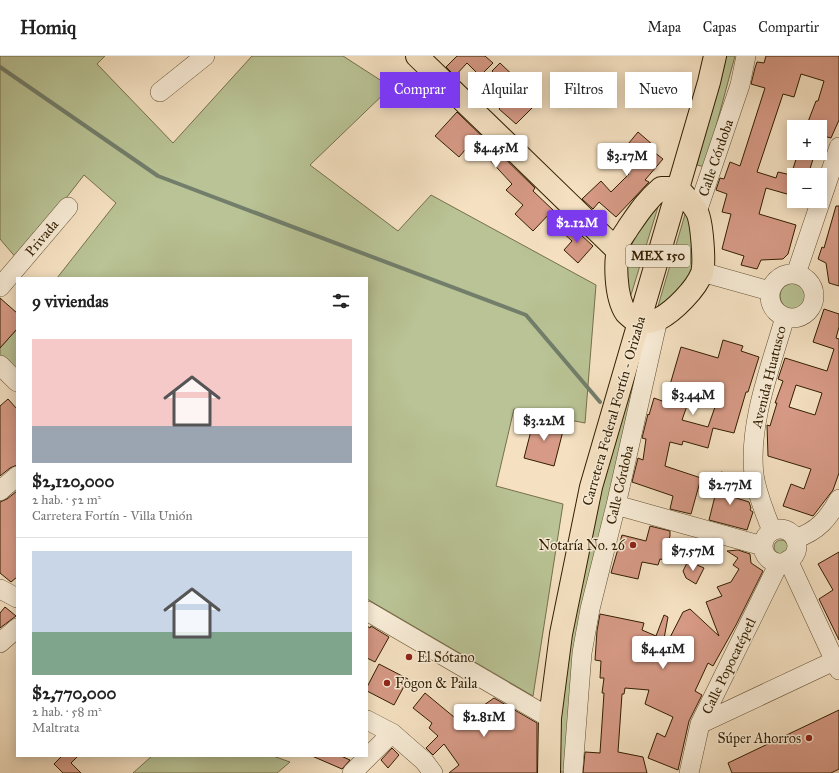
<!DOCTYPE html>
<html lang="es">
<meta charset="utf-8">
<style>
:root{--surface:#fff;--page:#f6f6f6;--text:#222;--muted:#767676;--line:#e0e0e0;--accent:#7c3aed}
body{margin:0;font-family:"IM FELL Great Primer",serif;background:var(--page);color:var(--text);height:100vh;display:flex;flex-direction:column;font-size:15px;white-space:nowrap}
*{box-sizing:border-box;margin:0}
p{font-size:13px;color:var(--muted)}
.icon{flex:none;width:22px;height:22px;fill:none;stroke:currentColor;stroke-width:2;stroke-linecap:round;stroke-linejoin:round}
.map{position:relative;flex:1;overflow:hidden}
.sheet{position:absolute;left:16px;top:221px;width:352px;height:480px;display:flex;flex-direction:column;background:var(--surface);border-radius:0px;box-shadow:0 2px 10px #0003}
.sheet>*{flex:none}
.hud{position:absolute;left:380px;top:16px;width:380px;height:36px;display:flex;gap:8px}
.buttons{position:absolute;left:787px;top:64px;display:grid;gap:8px}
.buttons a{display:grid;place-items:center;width:40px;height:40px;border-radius:0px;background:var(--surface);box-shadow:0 2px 10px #0003;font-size:20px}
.price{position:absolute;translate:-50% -34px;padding:0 9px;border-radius:4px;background:#fff;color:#222;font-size:13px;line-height:26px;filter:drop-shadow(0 1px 2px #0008)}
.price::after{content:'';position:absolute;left:50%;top:24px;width:12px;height:9px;margin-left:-6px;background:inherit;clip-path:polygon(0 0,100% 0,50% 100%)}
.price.current{background:var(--accent);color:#fff}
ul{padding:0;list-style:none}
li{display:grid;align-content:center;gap:8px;height:212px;padding:0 16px}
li+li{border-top:1px solid var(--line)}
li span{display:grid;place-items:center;height:124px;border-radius:0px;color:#555}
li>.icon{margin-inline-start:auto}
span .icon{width:72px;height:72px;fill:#fffc;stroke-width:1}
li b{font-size:17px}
h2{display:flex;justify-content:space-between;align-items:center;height:48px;padding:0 16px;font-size:17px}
.pill{padding:0 14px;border-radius:0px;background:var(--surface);box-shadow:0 2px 10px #0003;font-size:14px;line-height:36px}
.pill.current{background:var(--accent);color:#fff}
header{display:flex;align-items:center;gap:24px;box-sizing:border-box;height:56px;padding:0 20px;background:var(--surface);border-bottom:1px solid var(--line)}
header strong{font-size:19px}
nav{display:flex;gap:22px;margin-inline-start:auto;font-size:14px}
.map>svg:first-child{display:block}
.green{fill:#b9c395;stroke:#76704a}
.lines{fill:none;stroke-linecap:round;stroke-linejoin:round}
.stream{stroke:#727e6b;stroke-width:4}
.building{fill:#d79a86;stroke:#321e00;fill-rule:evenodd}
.minor-casing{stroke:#634f30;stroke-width:20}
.major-casing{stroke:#321e00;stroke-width:24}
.minor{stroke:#f8ecd7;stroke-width:19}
.major{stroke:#f5e1c2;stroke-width:22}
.poi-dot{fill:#8f2418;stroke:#f8ecd7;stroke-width:1.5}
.labels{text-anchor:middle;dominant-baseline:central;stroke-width:3;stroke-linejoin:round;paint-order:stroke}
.shield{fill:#f8ecd7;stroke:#6d5c40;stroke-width:1}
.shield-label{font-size:13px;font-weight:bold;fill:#321e00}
.street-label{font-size:14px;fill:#321e00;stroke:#f8ecd7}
.poi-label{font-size:14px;fill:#321e00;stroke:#f8ecd7;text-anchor:end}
</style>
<header>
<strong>Homiq</strong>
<nav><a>Mapa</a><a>Capas</a><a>Compartir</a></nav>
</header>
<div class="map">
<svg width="839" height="717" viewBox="0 0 839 717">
<rect width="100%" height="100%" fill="#f5e1c2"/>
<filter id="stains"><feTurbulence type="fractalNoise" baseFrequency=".005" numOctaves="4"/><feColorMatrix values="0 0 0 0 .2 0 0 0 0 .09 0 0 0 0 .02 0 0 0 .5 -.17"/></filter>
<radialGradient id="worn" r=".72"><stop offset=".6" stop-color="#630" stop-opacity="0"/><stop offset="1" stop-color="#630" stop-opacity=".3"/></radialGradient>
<path class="green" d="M 0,0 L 105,0 L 97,8 L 173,87 L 252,0 L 343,0 L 391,31 L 310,109 L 398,175 L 431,139 L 596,229 L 585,367 L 514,353 L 496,430 L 563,448 L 533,640 L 367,543 L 367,222 L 57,222 L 116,147 L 84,119 L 18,204 L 0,183 Z
M 723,0 L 735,0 L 705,111 L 697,109 Z
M 658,151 L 630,242 C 629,236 626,230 626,224 C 625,211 632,182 639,172 C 644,163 650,157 658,151 Z
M 686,155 L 697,191 L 691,225 L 656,257 Z
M780 240a13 13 0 1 1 26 0a13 13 0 1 1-26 0Z
M 17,273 L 17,316 L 0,301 L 0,292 Z
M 640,282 L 647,284 L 565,716 L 556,716 L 569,580 L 600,435 Z
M774 491a7 7 0 1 1 14 0a7 7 0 1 1-14 0Z
M 152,700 L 273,700 L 290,706 L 277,717 L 133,717 Z"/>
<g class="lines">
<path class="stream" d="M 0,11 L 158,120 L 526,259 L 600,346"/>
</g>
<path class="building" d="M 457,0 L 485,0 L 493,7 L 480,20 L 467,7 L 455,20 L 446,11 Z
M 766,0 L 839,0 L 839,64 L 831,82 L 820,79 L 820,71 L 806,71 L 816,45 L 818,45 L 824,25 L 801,18 L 794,41 L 783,38 L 757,116 L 776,122 L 778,116 L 791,119 L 798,97 L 815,97 L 808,119 L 791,119 L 794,120 L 794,140 L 766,132 L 759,158 L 796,169 L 788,198 L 783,203 L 761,204 L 757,213 L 741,209 L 744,200 L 722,193 L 731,158 L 722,156 L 727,138 L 716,134 L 720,122 L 724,123 L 730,106 L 740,110 L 765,32 L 751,28 L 755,12 L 757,6 L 764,7 Z
M 500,7 L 522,28 L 513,37 L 492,15 Z
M 515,36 L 532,52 L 516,68 L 499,53 Z
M 457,56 L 535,132 L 533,135 L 553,154 L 533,175 L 515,158 L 523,149 L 506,134 L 512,128 L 487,101 L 486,103 L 471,87 L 459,101 L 435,80 Z
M 638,76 L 653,89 L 650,93 L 663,103 L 645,124 L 649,126 L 616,161 L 599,146 L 593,153 L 582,143 L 601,125 L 611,136 L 629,118 L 614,105 Z
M 836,150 L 839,150 L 839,230 L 829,227 L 826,207 L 818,203 L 822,191 L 824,192 Z
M 569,168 L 593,190 L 578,207 L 564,194 L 572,185 L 562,176 Z
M 0,242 L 17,257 L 17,273 L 0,292 Z
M 824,253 L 839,258 L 839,271 L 836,282 L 839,283 L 839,417 L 833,434 L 813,460 L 783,450 L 791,428 L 804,433 L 811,413 L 768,400 L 767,369 L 770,370 L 777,347 L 775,347 L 783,325 L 778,323 L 785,302 L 827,315 L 834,293 L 813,286 ZM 796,329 L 822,337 L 815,359 L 789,351 Z
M 723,284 L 743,290 L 741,295 L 759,301 L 748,336 L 746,336 L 734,377 L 713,372 L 708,392 L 683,385 L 682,389 L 670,386 L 665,410 L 701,422 L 691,458 L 670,453 L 673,440 L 632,426 L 638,402 L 643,404 L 646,383 L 642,382 L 648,358 L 649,359 L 654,342 L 665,346 L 681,291 L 718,302 ZM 689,344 L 715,351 L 708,371 L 682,364 Z
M 8,343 L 17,353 L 17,409 L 10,412 L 0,420 L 0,350 Z
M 534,363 L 564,371 L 554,410 L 524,402 Z
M 721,416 L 733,419 L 727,439 L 749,446 L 751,452 L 750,454 L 753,456 L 747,474 L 709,464 Z
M 17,435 L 17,521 L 11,526 L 0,517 L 0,446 L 7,443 Z
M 650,470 L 670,475 L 670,480 L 666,491 L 671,492 L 667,504 L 660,503 L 658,509 L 642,506 L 638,523 L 611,517 L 622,479 L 646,485 Z
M 738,494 L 750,498 L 751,507 L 763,515 L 736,569 L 713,610 L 708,607 L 695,635 L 702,639 L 689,665 L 678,714 L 648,702 L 657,677 L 665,681 L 673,661 L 645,648 L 649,634 L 625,632 L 624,638 L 622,638 L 618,696 L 643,701 L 647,717 L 583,717 L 585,696 L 600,697 L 604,637 L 602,637 L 604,622 L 600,622 L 601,605 L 595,604 L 597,575 L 600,558 L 644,567 L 642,574 L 656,580 L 664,559 L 668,561 L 661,599 L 683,556 L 690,553 L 719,580 L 706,546 L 722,540 L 717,531 L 731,526 L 739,513 L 733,509 L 738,502 L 727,495 Z
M 839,496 L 839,584 L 819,543 L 833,534 L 818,508 Z
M 688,505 L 704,512 L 696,528 L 686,522 L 683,515 Z
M 5,551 L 16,560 L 0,572 L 0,557 Z
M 367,570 L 370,572 L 371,570 L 389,581 L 375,606 L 367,602 Z
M 379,608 L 408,623 L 394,649 L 367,635 L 367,631 Z
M 425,637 L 460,666 L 494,642 L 537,667 L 537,717 L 449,717 L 459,709 L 444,688 L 433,699 L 426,692 L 438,680 L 429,672 L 432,667 L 413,652 Z
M 839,654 L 839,713 L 831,717 L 732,717 L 728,707 Z
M 392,692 L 399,699 L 388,712 L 381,704 Z
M 62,700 L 78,700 L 71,707 L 81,717 L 63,717 L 54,708 Z
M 312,700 L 341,700 L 350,704 L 342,713 Z"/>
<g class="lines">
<g class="minor-casing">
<path id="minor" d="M 160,36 L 205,0
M 697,156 L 740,29 L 746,0
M 702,216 L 770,235
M 796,218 L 839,91
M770 240a22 22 0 1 1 44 0a22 22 0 1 1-44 0Z
M 0,231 L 68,151
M 0,309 L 17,326
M 0,435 L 17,420
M 616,449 L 763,490
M763 490a17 17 0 1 1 34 0a17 17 0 1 1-34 0Z
M 772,475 C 765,457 757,439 754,419 C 748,368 771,310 785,261
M 795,483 C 818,475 828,463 839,443
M 788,504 L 839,614
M 0,533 L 17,542
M 367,555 L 550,662
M 0,587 L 17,572
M 367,664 L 392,677 L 424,705 L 433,717
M 700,668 L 834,605
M 573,714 L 582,597 L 590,553 L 616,449 L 658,263
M 352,717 L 392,677
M 689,717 L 700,668 L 779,507"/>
</g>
<g class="major-casing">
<path id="major" d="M 417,0 L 618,195
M 661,132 L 678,132 C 684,139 693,148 697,156 C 702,166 705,207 702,217 C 696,233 674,255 659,263 C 652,266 645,267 638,267 C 634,264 629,260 626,257 C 615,241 614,203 620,185 C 622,180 626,176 628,172 C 639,156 646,145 661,132 Z
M 549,717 L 550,662 L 561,578 L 591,431 L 709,26 L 715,0"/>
</g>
<use href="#minor" class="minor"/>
<use href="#major" class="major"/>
</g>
<g class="poi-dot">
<circle cx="633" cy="489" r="4"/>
<circle cx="409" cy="601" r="4"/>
<circle cx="387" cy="627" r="4"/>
<circle cx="809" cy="682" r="4"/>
</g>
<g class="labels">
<rect class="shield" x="626" y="189" width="64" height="22" rx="3"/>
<g class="shield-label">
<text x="658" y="200">MEX 150</text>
</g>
<g class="street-label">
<text transform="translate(716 102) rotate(-71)">Calle Córdoba</text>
<text transform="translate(42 182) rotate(-50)">Privada</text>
<text transform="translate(769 321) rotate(-76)">Avenida Huatusco</text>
<text transform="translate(614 355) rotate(-74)">Carretera Federal Fortín - Orizaba</text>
<text transform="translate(620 429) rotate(-77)">Calle Córdoba</text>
<text transform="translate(729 610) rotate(-64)">Calle Popocatépetl</text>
</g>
<g class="poi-label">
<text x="625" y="489">Notaría No. 26</text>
<text x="417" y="601" text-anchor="start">El Sótano</text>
<text x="395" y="627" text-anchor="start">Fogon &amp; Paila</text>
<text x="801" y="682">Súper Ahorros</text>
</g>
</g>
<rect width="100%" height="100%" filter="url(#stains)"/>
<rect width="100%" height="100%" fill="url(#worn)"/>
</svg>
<div class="buttons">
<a>+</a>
<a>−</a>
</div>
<b class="price" style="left:496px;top:113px">$4.45M</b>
<b class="price" style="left:627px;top:121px">$3.17M</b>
<b class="price current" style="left:577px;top:188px">$2.12M</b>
<b class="price" style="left:693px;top:360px">$3.44M</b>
<b class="price" style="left:544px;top:386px">$3.22M</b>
<b class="price" style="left:730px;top:450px">$2.77M</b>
<b class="price" style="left:693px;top:516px">$7.57M</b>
<b class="price" style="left:663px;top:614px">$4.41M</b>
<b class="price" style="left:484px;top:682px">$2.81M</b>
<div class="hud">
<a class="pill current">Comprar</a>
<a class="pill">Alquilar</a>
<a class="pill">Filtros</a>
<a class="pill">Nuevo</a>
</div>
<section class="sheet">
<h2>9 viviendas<svg class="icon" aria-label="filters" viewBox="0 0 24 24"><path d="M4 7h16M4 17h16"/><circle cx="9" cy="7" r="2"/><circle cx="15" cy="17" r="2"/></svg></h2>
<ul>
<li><span style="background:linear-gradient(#f6c9c9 70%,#9aa5b1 0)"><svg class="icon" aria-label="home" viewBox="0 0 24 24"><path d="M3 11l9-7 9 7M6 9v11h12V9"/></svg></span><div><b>$2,120,000</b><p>2 hab. · 52 m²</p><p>Carretera Fortín - Villa Unión</p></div></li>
<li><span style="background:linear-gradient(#c9d6e8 65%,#7fa58c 0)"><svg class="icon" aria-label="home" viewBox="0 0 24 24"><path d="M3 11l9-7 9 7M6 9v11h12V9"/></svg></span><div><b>$2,770,000</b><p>2 hab. · 58 m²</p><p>Maltrata</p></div></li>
</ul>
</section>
</div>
